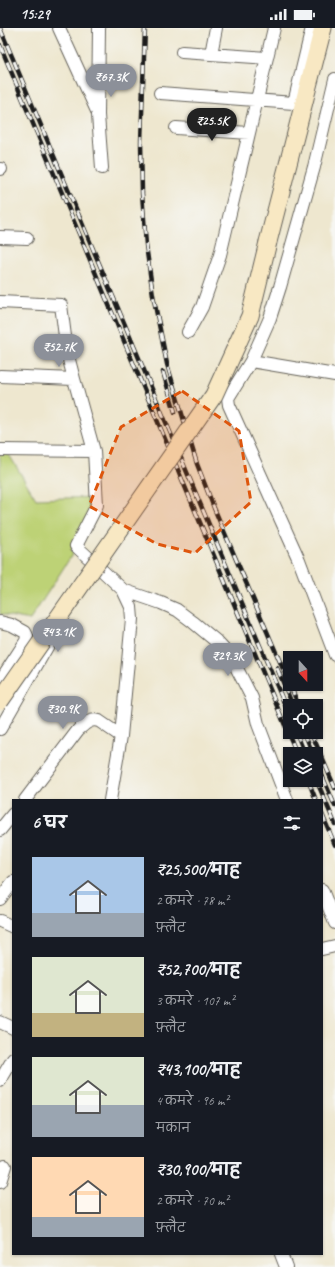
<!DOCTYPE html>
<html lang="hi">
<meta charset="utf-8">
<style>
:root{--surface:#171b24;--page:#20242c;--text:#f1f3f6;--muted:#9ea1a6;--accent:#8c9099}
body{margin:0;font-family:Caveat,"Playpen Sans Deva",sans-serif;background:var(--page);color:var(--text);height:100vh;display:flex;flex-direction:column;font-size:15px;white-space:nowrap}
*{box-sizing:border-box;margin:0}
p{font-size:13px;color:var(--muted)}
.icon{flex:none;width:22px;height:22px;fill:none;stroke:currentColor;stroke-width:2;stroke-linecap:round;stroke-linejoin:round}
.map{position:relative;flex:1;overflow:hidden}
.drawer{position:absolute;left:12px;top:771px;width:311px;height:456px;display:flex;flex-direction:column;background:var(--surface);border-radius:0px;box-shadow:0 1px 3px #0004}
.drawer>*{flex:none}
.needle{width:26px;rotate:159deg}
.controls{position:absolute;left:283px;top:623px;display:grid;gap:8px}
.controls a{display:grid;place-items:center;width:40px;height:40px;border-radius:0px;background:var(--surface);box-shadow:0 1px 3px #0004;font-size:20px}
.price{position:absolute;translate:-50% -34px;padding:0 9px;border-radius:14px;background:var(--accent);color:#fff;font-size:13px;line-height:26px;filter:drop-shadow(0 1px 2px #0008)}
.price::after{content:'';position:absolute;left:50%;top:24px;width:12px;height:9px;margin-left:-6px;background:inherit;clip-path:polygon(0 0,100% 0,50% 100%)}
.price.selected{background:#222;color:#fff}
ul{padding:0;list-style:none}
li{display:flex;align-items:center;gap:12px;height:100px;padding:0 20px}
li span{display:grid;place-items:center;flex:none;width:112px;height:80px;border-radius:0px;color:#555}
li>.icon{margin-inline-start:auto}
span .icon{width:48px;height:48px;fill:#fffc;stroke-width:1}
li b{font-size:17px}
h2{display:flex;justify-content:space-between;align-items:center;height:48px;padding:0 20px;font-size:17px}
.status{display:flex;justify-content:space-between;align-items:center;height:28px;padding:0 20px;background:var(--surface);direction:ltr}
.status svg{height:11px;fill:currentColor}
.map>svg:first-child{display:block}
.green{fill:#bdd276;stroke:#6c7749}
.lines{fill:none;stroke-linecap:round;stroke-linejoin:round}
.minor-casing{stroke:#66635b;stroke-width:14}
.secondary-casing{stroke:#66635b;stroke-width:19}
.minor{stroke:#fff;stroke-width:12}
.secondary{stroke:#f8e8c3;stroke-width:17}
.rail-casing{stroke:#1c1c1c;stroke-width:4.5}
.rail{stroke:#f6f6f2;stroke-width:3;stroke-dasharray:9;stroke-linecap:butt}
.secondary-bridge-casing{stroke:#66635b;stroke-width:19;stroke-linecap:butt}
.secondary-bridge{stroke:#f8e8c3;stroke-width:17}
.marked{fill:#de560d;fill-opacity:0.2;stroke:#de560d;stroke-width:3;stroke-dasharray:8 5;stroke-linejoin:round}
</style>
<div class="status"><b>15:29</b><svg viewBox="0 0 49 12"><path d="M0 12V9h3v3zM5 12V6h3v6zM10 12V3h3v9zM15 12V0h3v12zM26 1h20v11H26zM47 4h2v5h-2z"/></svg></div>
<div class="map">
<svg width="335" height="1239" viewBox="0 0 335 1239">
<rect width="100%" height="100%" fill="#f6f6f2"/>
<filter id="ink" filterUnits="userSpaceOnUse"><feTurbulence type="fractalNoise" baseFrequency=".025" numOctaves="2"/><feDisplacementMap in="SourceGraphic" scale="8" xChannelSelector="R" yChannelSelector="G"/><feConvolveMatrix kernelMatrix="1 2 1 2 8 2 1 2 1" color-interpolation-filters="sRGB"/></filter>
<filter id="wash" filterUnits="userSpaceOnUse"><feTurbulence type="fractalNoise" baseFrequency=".012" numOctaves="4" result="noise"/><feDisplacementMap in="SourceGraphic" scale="16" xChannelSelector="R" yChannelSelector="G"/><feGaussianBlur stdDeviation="0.9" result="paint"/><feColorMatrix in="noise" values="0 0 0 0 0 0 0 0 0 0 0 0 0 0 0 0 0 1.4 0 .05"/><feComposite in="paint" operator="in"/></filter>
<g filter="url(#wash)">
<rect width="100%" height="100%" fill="#eee7cf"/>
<path class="green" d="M 0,425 L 8,425 L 36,471 L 95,469 L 97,488 L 30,592 L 0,586 Z"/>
</g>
<g filter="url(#ink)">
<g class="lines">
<g class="minor-casing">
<path id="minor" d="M 59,0 L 97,83
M 99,0 L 98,87 L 102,140
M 182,24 L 267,30
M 211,26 L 216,0
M 335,51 L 314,139 L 280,259 L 270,290 L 251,333 L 228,370 L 229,377 L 299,532 L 335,627
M 160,65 L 294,75 L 312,0
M 176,100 L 249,105
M 0,141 L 1,141
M 0,209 L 27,210
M 0,274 L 61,277 L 67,324 L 74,351 L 94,423 L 97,477 L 76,518 L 123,562 L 131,579 L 132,591 L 121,708 L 110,772
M 188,304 L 202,279 L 220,227 L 274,0
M 251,333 L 335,347
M 0,348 L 74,351
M 0,422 L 94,423
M 123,562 L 161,575 L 177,582 L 193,594 L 216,613 L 231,629 L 252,670 L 258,696 L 287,772
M 0,594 L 12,597 L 25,604 L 27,608 L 26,613 L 0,653
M 0,701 L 51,612
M 25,772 L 78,702 C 85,696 90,690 99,693 L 121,708
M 0,802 L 13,786
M 322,862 L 335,895
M 0,871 L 13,854
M 0,893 L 13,899
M 322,921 L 335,918
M 0,994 L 13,1000
M 0,1053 L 13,1031
M 0,1154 L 5,1138
M 281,1226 L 286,1239"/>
</g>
<g class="secondary-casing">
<path id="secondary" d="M 268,214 L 323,0"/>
</g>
<use href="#minor" class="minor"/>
<use href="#secondary" class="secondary"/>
<g class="rail-casing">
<path id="rail" d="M 0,0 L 290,689
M 145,0 L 141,114 L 142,165 L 146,217 L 153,267 L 167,336 L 197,436 L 214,480 L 299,678
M 0,17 L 297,726
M 163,344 L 175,384
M 277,640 L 293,678
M 296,704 L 305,726
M 304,704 L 313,726
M 311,704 L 335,760
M 316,733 L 335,778
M 316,751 L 335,796
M 308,752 L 316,772
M 322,786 L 335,817"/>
</g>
<use href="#rail" class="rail"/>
<g class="secondary-bridge-casing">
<path id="secondary-bridge" d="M 0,673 L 214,367 L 250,288 L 268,214"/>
</g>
<use href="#secondary-bridge" class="secondary-bridge"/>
</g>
</g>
<path class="marked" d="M 182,363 L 239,403 L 251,474 L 195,525 L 157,516 L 89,478 L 121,399 Z"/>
</svg>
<div class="controls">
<a><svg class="needle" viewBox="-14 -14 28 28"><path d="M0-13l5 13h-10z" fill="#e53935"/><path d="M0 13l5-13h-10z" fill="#9ea1a6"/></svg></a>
<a><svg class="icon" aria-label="locate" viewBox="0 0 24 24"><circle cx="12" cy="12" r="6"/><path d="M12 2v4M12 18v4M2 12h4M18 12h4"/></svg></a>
<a><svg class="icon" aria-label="layers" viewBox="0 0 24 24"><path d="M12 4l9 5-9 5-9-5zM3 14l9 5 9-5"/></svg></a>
</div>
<b class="price" style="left:111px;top:70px">₹67.3K</b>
<b class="price selected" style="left:212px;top:114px">₹25.5K</b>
<b class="price" style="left:59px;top:340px">₹52.7K</b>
<b class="price" style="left:58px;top:625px">₹43.1K</b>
<b class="price" style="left:228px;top:649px">₹29.3K</b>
<b class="price" style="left:63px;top:702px">₹30.9K</b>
<section class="drawer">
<h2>6 घर<svg class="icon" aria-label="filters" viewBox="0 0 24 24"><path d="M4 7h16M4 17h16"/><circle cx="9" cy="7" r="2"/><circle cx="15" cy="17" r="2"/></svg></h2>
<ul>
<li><span style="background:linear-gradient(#a9c7e8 70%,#9aa5b1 0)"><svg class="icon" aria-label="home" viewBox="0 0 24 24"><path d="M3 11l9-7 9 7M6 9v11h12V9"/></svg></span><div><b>₹25,500/माह</b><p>2 कमरे · 78 m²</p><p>फ़्लैट</p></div></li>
<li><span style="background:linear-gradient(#dfe7d0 70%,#c2b280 0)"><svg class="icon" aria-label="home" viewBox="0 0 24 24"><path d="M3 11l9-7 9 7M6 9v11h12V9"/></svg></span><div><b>₹52,700/माह</b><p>3 कमरे · 107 m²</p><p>फ़्लैट</p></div></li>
<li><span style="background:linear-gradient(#dfe7d0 60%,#9aa5b1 0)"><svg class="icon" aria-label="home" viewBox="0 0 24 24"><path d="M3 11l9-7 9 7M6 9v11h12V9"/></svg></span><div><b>₹43,100/माह</b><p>4 कमरे · 96 m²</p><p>मकान</p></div></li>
<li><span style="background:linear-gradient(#ffd9b3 75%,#9aa5b1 0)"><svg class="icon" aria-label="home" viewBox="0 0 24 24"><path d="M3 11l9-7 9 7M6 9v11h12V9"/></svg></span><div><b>₹30,900/माह</b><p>2 कमरे · 70 m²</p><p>फ़्लैट</p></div></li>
</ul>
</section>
</div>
